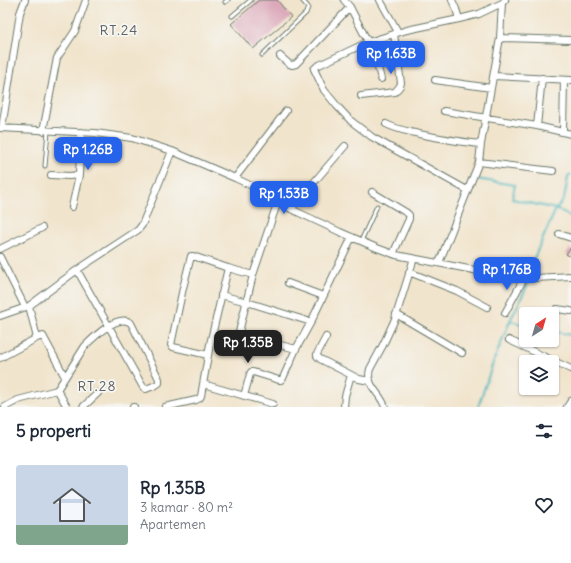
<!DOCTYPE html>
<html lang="id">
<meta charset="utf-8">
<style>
:root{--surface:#fff;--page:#f2f2f3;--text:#1f2937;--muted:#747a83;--line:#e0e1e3;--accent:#2563eb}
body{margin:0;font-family:Delius,sans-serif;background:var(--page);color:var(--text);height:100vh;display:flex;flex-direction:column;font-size:15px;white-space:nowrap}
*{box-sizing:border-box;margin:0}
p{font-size:13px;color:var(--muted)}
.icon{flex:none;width:22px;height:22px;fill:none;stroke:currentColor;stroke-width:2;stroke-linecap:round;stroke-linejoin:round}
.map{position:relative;height:407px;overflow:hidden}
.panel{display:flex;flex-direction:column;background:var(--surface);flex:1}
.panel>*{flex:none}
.needle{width:26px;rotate:37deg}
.buttons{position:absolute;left:519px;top:307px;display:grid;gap:8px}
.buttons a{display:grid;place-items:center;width:40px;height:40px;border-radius:4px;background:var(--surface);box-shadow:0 1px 3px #0004;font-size:20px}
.price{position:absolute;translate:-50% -34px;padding:0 9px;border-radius:8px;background:var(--accent);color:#fff;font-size:13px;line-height:26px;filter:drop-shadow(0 1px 2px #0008)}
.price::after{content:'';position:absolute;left:50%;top:24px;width:12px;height:9px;margin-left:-6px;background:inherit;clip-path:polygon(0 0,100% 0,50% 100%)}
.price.on{background:#222;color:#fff}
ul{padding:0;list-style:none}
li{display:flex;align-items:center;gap:12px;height:100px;padding:0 16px}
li+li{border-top:1px solid var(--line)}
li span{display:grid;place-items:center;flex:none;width:112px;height:80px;border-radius:4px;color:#555}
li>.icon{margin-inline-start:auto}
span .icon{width:48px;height:48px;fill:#fffc;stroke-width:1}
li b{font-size:17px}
h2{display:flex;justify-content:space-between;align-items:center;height:48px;padding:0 16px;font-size:17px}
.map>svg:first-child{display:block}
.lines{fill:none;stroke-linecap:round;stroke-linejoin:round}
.stream{stroke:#46b5bd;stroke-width:2}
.building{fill:#dca8ba}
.lane-casing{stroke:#687769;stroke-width:5}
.street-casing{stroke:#687769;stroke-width:8}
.lane{stroke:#fff;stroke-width:3}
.street{stroke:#fff;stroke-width:6}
.labels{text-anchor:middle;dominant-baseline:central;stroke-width:3.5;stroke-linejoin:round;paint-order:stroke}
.neighbourhood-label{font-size:14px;letter-spacing:1px;fill:#616263;stroke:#f6f6f2}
</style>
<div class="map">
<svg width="571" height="407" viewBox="0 0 571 407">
<rect width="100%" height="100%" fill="#f6f6f2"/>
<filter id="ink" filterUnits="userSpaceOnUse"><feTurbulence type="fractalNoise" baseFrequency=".025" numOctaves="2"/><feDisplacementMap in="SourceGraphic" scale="8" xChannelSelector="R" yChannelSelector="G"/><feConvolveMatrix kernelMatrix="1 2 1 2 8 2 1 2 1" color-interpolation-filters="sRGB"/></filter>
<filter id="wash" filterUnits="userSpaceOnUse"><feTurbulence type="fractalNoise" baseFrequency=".012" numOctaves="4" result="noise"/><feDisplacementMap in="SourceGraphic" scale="16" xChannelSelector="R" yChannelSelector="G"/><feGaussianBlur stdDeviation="0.9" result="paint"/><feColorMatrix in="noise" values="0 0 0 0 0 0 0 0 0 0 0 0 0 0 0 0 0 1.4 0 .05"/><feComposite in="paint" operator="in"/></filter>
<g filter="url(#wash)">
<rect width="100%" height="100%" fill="#f1e4cc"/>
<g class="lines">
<path class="stream" d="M 476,179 L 515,185 L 512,199 L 556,209 L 571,217
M 531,265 L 556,209 L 564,199 L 568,177 L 571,175
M 510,321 L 526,325
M 552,331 L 571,335
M 478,407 L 494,360 L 510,321 L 529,282"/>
</g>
<g id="blocks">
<path class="building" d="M 259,0 L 277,0 L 291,17 L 253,49 L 231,24 Z
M 571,247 L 571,257 L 566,254 Z"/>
</g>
</g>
<g filter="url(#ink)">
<use href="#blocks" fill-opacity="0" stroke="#687769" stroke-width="1"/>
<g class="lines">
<g class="lane-casing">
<path id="lane" d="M 225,2 L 228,0
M 232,16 L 251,0
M 262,55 L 306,13 L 308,7 L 302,0
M 45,166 L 48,131
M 361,241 L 377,206"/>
</g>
<g class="street-casing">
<path id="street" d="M 344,0 L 350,7 L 368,42
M 380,0 L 398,32
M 452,0 L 456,9 L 459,19
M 500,38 L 571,40
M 371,42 L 381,79
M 280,56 L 289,64 L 292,65 L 296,64 L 350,7
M 494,76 L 571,80
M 435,80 L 491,88
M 361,96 L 395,92 L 400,86 L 401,83 L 394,34
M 444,111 L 537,126 L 571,134
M 386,124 C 398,130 407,131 419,134 C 440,138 460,142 481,144
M 537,126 L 542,78
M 0,128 L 95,133 L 132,138 L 172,151 L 235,178 L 252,186 L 291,209 L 340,232 L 377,248 L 396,255 L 510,277 L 536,278 L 571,276
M 2,128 L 20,13 L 25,0
M 43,131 L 57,58 L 75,31 L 86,0
M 563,132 L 564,80
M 479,162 L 553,171
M 51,175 L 69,176 L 79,175
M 235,178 L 286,111
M 467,190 L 372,137 L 351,121 L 337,106 L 324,90 L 314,69 L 317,66 L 368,42 L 407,30 L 459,19 L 479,14 L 502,3
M 372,192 L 407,213 L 409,215 L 409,219 L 393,254
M 278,201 L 253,275 L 239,332 L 242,335 L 296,349
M 72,207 L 79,175 L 81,132
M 291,209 L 345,146
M 559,234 L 571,238
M 0,249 L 42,228
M 0,257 L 25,307
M 439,263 L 479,162 L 481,144 L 500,38 L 502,3 L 505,0
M 409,272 L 457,291 L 487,307
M 288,283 L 323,296
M 221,295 L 247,302 L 311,322 L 352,237
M 29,306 L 37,338 L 43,336 L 65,377
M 557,309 L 571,311
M 505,313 L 524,278
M 396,314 L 462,353
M 0,316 L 29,306 L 77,270 L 138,230 L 142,225 L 172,151
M 326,337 L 317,354 L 317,356 L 320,359 L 359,379 L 370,381
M 509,340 L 571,369
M 208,355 L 173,347 L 171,345 L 183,288 L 191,256 L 193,256 L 228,268 L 253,275
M 0,358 L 37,338
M 203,384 L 273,404
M 57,389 L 67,407
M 244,396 L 250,374 L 251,372 L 253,372 L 279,380 L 281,380 L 283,378 L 296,349 L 311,322
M 5,407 L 18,400 L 57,390 L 85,346 C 94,337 118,313 131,323 L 159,379 L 159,383 L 156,385 L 146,389 L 143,387 L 77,270
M 83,407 L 98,393
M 133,407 L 134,407
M 165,407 L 196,400 L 200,398 L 201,396 L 210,344 L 228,268
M 344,407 L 345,396 L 351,375
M 385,407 C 381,393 365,386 370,369 L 383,345 L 395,319 L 414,258
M 567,407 L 571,401"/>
</g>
<use href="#lane" class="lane"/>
<use href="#street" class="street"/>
</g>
</g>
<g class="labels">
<g class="neighbourhood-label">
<text x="119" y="30">RT.24</text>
<text x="97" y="386">RT.28</text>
</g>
</g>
</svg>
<div class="buttons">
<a><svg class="needle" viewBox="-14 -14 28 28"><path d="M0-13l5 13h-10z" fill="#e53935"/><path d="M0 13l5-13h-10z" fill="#747a83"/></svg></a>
<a><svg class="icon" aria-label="layers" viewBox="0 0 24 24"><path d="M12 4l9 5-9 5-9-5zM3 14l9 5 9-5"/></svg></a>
</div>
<b class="price" style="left:391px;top:75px">Rp 1.63B</b>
<b class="price" style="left:88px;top:171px">Rp 1.26B</b>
<b class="price" style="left:284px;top:215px">Rp 1.53B</b>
<b class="price" style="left:507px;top:291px">Rp 1.76B</b>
<b class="price on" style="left:248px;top:364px">Rp 1.35B</b>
</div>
<section class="panel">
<h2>5 properti<svg class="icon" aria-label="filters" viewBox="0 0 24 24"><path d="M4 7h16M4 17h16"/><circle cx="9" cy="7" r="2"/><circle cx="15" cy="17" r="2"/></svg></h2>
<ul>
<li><span style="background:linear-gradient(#c9d6e8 75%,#7fa58c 0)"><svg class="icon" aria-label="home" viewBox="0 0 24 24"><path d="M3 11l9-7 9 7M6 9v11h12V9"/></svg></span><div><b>Rp 1.35B</b><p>3 kamar · 80 m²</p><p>Apartemen</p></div><svg class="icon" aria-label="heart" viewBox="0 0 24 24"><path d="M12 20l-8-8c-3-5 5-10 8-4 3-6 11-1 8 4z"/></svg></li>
</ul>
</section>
